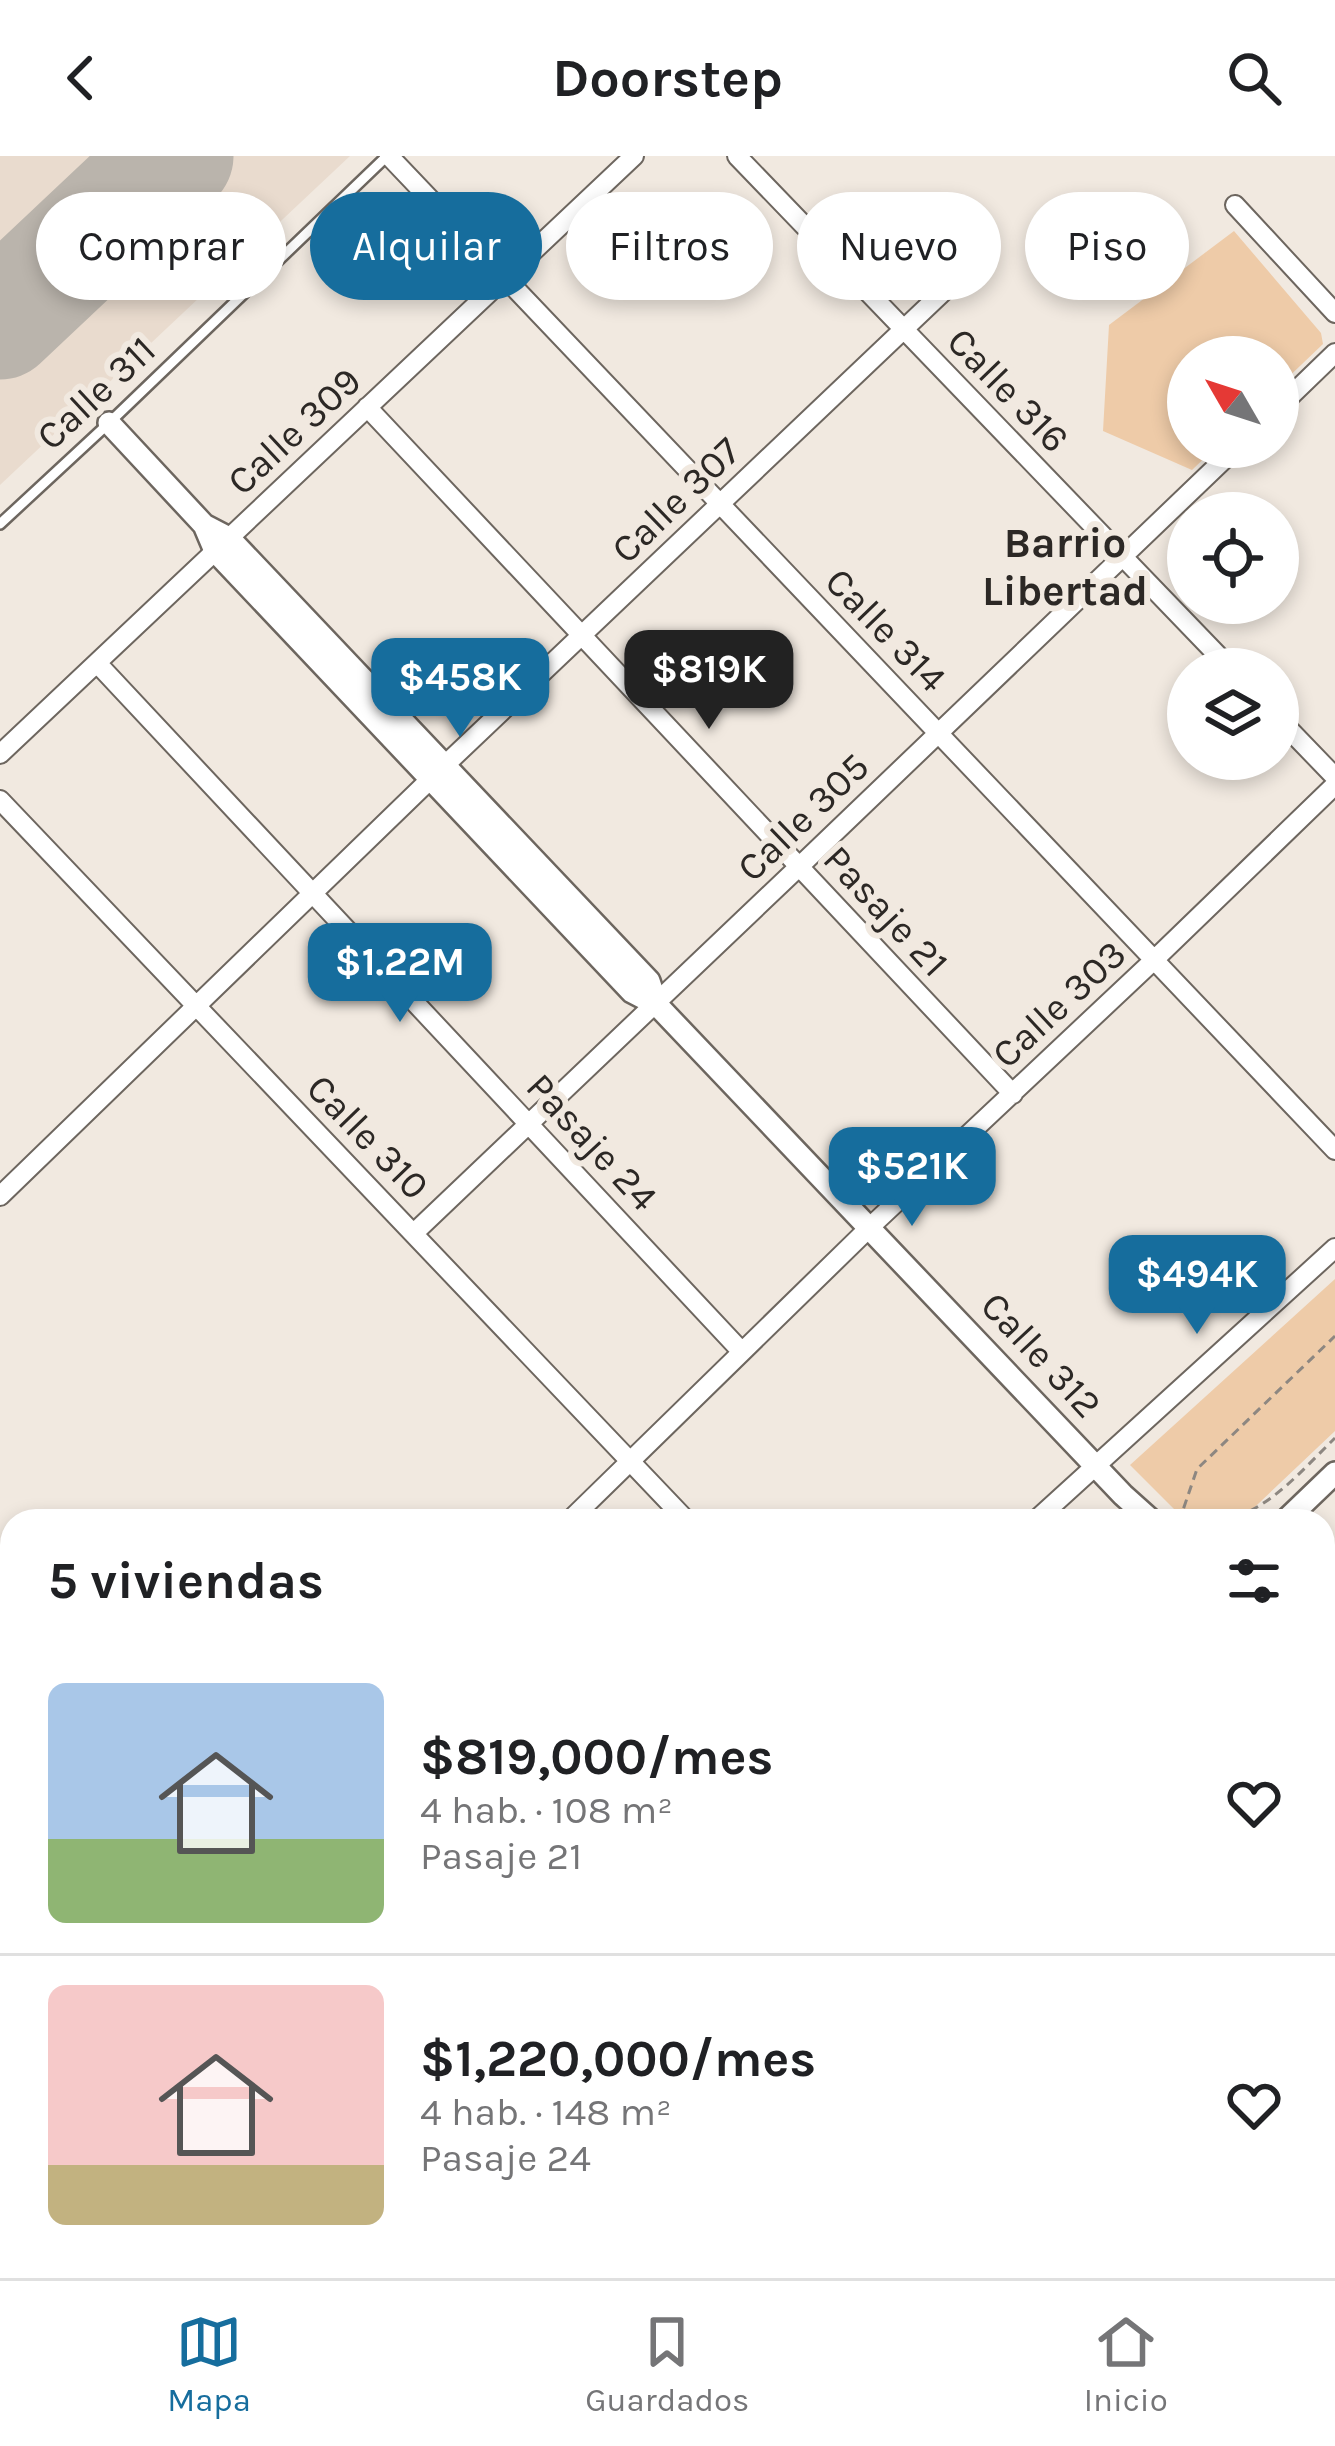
<!DOCTYPE html>
<html lang="es">
<meta charset="utf-8">
<style>
:root{--surface:#fff;--page:#f6f6f6;--text:#202124;--muted:#757577;--line:#e0e0e0;--accent:#166d9d}
body{margin:0;font-family:Karla,sans-serif;background:var(--page);color:var(--text);height:100vh;display:flex;flex-direction:column;font-size:45px;white-space:nowrap}
*{box-sizing:border-box;margin:0}
p{font-size:39px;color:var(--muted)}
.icon{flex:none;width:66px;height:66px;fill:none;stroke:currentColor;stroke-width:2;stroke-linecap:round;stroke-linejoin:round}
.map{position:relative;flex:1;overflow:hidden}
.side{position:absolute;left:0px;top:1353px;width:1335px;height:771px;display:flex;flex-direction:column;background:var(--surface);border-radius:36px 36px 0 0;box-shadow:0 6px 18px #0003}
.side>*{flex:none}
.top-card{position:absolute;left:36px;top:36px;width:1263px;height:108px;display:flex;gap:24px}
.needle{width:78px;rotate:309deg}
.buttons{position:absolute;left:1167px;top:180px;display:grid;gap:24px}
.buttons a{display:grid;place-items:center;width:132px;height:132px;border-radius:50%;background:var(--surface);box-shadow:0 6px 18px #0003;font-size:60px}
.price{position:absolute;translate:-50% -102px;padding:0 27px;border-radius:24px;background:var(--accent);color:#fff;font-size:39px;line-height:78px;filter:drop-shadow(0 3px 6px #0008)}
.price::after{content:'';position:absolute;left:50%;top:72px;width:36px;height:27px;margin-left:-18px;background:inherit;clip-path:polygon(0 0,100% 0,50% 100%)}
.price.active{background:#222;color:#fff}
ul{padding:0;list-style:none}
li{display:flex;align-items:center;gap:36px;height:300px;padding:0 48px}
li+li{border-top:3px solid var(--line)}
li span{display:grid;place-items:center;flex:none;width:336px;height:240px;border-radius:18px;color:#555}
li>.icon{margin-inline-start:auto}
span .icon{width:144px;height:144px;fill:#fffc;stroke-width:1}
li b{font-size:51px}
h2{display:flex;justify-content:space-between;align-items:center;height:144px;padding:0 48px;font-size:51px}
.chip{padding:0 42px;border-radius:54px;background:var(--surface);box-shadow:0 6px 18px #0003;font-size:42px;line-height:108px}
.chip.active{background:var(--accent);color:#fff}
header{display:flex;justify-content:space-between;align-items:center;height:156px;padding:0 48px;background:var(--surface);font-size:54px;font-weight:700}
.dock{display:flex;justify-content:space-around;align-items:center;height:168px;border-top:3px solid var(--line);background:var(--surface);font-size:33px;color:var(--muted)}
.dock a{display:grid;justify-items:center;gap:6px}
.dock .active{color:var(--accent)}
.map>svg:first-child{display:block}
.built{fill:#e9dbce}
.green{fill:#eecba8}
.lines{fill:none;stroke-linecap:round;stroke-linejoin:round}
.runway{stroke:#bab4ac;stroke-width:117}
.service-casing{stroke:#6d665f;stroke-width:14}
.minor-casing{stroke:#6d665f;stroke-width:22}
.tertiary-casing{stroke:#6d665f;stroke-width:26}
.path{stroke:#8d8781;stroke-width:3;stroke-dasharray:9 6;stroke-linecap:butt}
.service{stroke:#fff;stroke-width:9}
.minor{stroke:#fff;stroke-width:18}
.tertiary{stroke:#fff;stroke-width:21}
.labels{text-anchor:middle;dominant-baseline:central;stroke-width:12;stroke-linejoin:round;paint-order:stroke}
.street-label{font-size:39px;fill:#2c2825;stroke:#f1e9e0}
.neighbourhood-label{font-size:42px;font-weight:bold;fill:#2c2825;stroke:#f1e9e0}
</style>
<header><svg class="icon" aria-label="back" viewBox="0 0 24 24"><path d="M15 5l-7 7 7 7"/></svg>Doorstep<svg class="icon" aria-label="search" viewBox="0 0 24 24"><circle cx="10" cy="10" r="6"/><path d="M15 15l6 6"/></svg></header>
<div class="map">
<svg width="1335" height="2122" viewBox="0 0 1335 2122">
<rect width="100%" height="100%" fill="#f1e9e0"/>
<path class="built" d="M 0,0 L 350,0 L 0,329 Z
M 0,1759 L 12,1772 L 12,1861 L 0,1873 Z"/>
<path class="green" d="M 1234,75 L 1321,177 L 1323,188 L 1278,231 L 1278,201 L 1188,201 L 1188,291 L 1216,291 L 1192,314 L 1103,275 L 1109,169 Z
M 1335,1123 L 1335,1275 L 1240,1365 L 1186,1365 L 1130,1309 Z
M 209,2112 L 452,2112 L 439,2122 L 192,2122 Z"/>
<g class="lines">
<path class="runway" d="M 0,165 L 175,0"/>
<g class="service-casing">
<path id="service" d="M 0,368 L 109,267 L 387,0"/>
</g>
<g class="minor-casing">
<path id="minor" d="M 389,0 L 1335,994
M 737,0 L 1231,513
M 1235,49 L 1335,157
M 367,251 L 1013,938
M 1278,252 L 1335,197
M 97,507 L 742,1196
M 1278,562 L 1335,621
M 0,598 L 634,0
M 0,644 L 687,1365
M 0,1040 L 444,610 L 984,97
M 414,1077 C 689,816 964,554 1237,291
M 569,1365 L 870,1071 L 1154,804 L 1335,629
M 1035,1365 L 1335,1092
M 0,1558 L 12,1571
M 1323,1768 L 1335,1757
M 0,1909 L 12,1897
M 1323,2021 L 1335,2034
M 0,2030 L 12,2042
M 78,2112 L 88,2122
M 536,2112 L 545,2122
M 203,2122 L 218,2112
M 957,2122 L 967,2112"/>
</g>
<g class="tertiary-casing">
<path id="tertiary" d="M 109,267 L 204,369 L 229,382 L 649,825 L 657,849
M 204,369 L 215,395 L 632,836 L 657,849 L 1123,1339 L 1152,1365
M 1285,1365 L 1335,1317
M 1323,1530 L 1335,1542
M 1323,1564 L 1335,1576
M 474,2122 L 485,2112"/>
</g>
<path class="path" d="M 1172,1361 L 1183,1354 L 1197,1313 L 1335,1180
M 1222,1365 C 1269,1355 1302,1314 1335,1282
M 277,2122 L 292,2112
M 408,2122 L 418,2112"/>
<use href="#service" class="service"/>
<use href="#minor" class="minor"/>
<use href="#tertiary" class="tertiary"/>
</g>
<g class="labels">
<g class="street-label">
<text transform="translate(1008 234) rotate(46)">Calle 316</text>
<text transform="translate(96 237) rotate(-43)">Calle 311</text>
<text transform="translate(294 275) rotate(-43)">Calle 309</text>
<text transform="translate(676 344) rotate(-44)">Calle 307</text>
<text transform="translate(886 474) rotate(46)">Calle 314</text>
<text transform="translate(803 661) rotate(-44)">Calle 305</text>
<text transform="translate(886 755) rotate(47)">Pasaje 21</text>
<text transform="translate(1059 848) rotate(-43)">Calle 303</text>
<text transform="translate(368 981) rotate(46)">Calle 310</text>
<text transform="translate(592 986) rotate(47)">Pasaje 24</text>
<text transform="translate(1041 1199) rotate(47)">Calle 312</text>
</g>
<g class="neighbourhood-label">
<text x="1065" y="387">Barrio<tspan x="1065" dy="48">Libertad</tspan></text>
</g>
</g>
</svg>
<div class="buttons">
<a><svg class="needle" viewBox="-14 -14 28 28"><path d="M0-13l5 13h-10z" fill="#e53935"/><path d="M0 13l5-13h-10z" fill="#757577"/></svg></a>
<a><svg class="icon" aria-label="locate" viewBox="0 0 24 24"><circle cx="12" cy="12" r="6"/><path d="M12 2v4M12 18v4M2 12h4M18 12h4"/></svg></a>
<a><svg class="icon" aria-label="layers" viewBox="0 0 24 24"><path d="M12 4l9 5-9 5-9-5zM3 14l9 5 9-5"/></svg></a>
</div>
<b class="price active" style="left:709px;top:576px">$819K</b>
<b class="price" style="left:460px;top:584px">$458K</b>
<b class="price" style="left:400px;top:869px">$1.22M</b>
<b class="price" style="left:912px;top:1073px">$521K</b>
<b class="price" style="left:1197px;top:1181px">$494K</b>
<div class="top-card">
<a class="chip">Comprar</a>
<a class="chip active">Alquilar</a>
<a class="chip">Filtros</a>
<a class="chip">Nuevo</a>
<a class="chip">Piso</a>
</div>
<section class="side">
<h2>5 viviendas<svg class="icon" aria-label="filters" viewBox="0 0 24 24"><path d="M4 7h16M4 17h16"/><circle cx="9" cy="7" r="2"/><circle cx="15" cy="17" r="2"/></svg></h2>
<ul>
<li><span style="background:linear-gradient(#a9c7e8 65%,#8fb573 0)"><svg class="icon" aria-label="home" viewBox="0 0 24 24"><path d="M3 11l9-7 9 7M6 9v11h12V9"/></svg></span><div><b>$819,000/mes</b><p>4 hab. · 108 m²</p><p>Pasaje 21</p></div><svg class="icon" aria-label="heart" viewBox="0 0 24 24"><path d="M12 20l-8-8c-3-5 5-10 8-4 3-6 11-1 8 4z"/></svg></li>
<li><span style="background:linear-gradient(#f6c9c9 75%,#c2b280 0)"><svg class="icon" aria-label="home" viewBox="0 0 24 24"><path d="M3 11l9-7 9 7M6 9v11h12V9"/></svg></span><div><b>$1,220,000/mes</b><p>4 hab. · 148 m²</p><p>Pasaje 24</p></div><svg class="icon" aria-label="heart" viewBox="0 0 24 24"><path d="M12 20l-8-8c-3-5 5-10 8-4 3-6 11-1 8 4z"/></svg></li>
</ul>
</section>
</div>
<nav class="dock">
<a class="active"><svg class="icon" aria-label="map" viewBox="0 0 24 24"><path d="M3 6l6-2 6 2 6-2v14l-6 2-6-2-6 2zM9 4v14M15 6v14"/></svg>Mapa</a>
<a><svg class="icon" aria-label="saved" viewBox="0 0 24 24"><path d="M7 4h10v16l-5-4-5 4z"/></svg>Guardados</a>
<a><svg class="icon" aria-label="home" viewBox="0 0 24 24"><path d="M3 11l9-7 9 7M6 9v11h12V9"/></svg>Inicio</a>
</nav>
